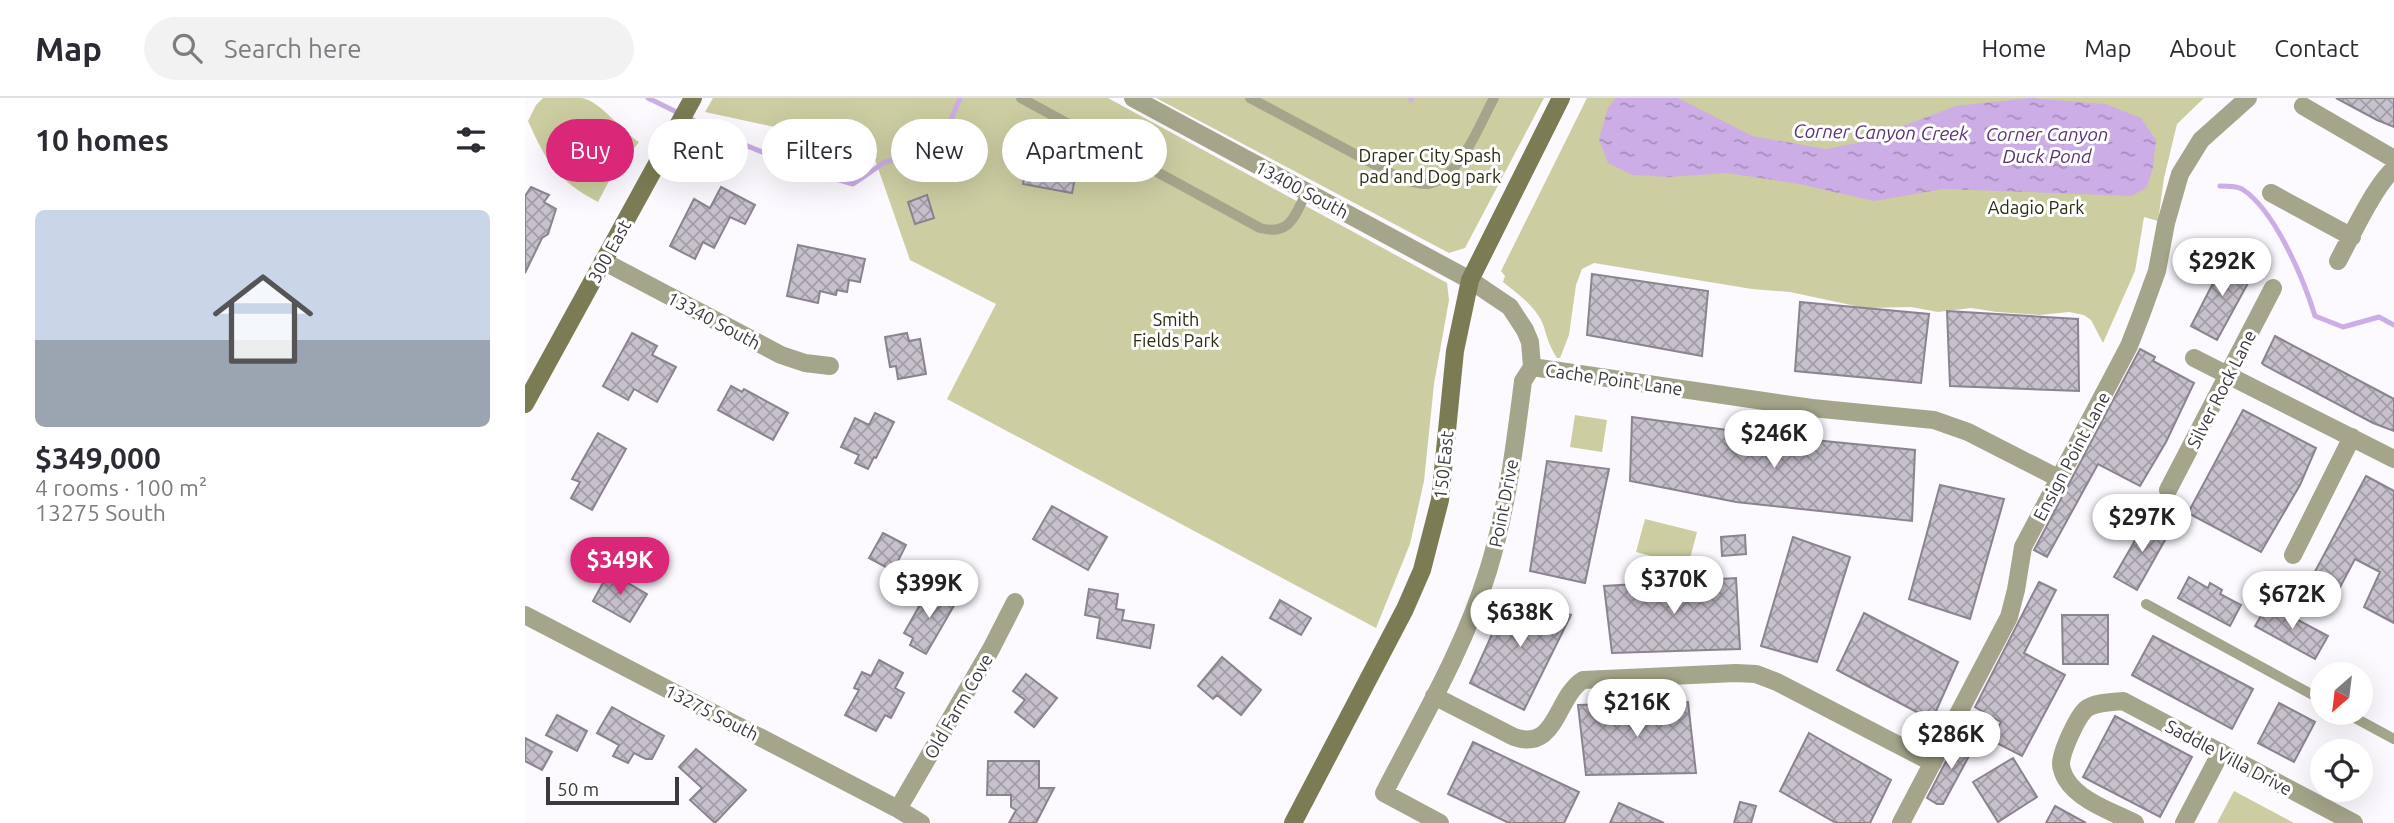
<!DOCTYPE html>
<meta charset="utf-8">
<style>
:root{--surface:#fff;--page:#f2f2f3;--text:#2b2b33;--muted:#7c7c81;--line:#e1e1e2;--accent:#db2777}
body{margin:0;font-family:Ubuntu,sans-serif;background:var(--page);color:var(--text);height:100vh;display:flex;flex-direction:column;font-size:26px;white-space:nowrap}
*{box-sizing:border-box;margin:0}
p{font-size:23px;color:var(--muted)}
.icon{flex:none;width:38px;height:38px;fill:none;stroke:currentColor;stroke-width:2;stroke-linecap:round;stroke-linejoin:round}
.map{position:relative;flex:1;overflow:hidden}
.details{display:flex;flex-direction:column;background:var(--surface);width:525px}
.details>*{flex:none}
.guide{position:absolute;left:21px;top:21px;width:665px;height:63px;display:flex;gap:14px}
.needle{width:46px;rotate:208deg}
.fabs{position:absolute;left:1785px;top:564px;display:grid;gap:14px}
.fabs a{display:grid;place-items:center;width:63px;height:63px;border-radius:50%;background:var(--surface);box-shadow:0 7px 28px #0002;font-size:35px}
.scale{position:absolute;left:21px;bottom:18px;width:133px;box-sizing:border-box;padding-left:7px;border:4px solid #3c393e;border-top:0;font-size:19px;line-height:24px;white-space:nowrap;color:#3c393e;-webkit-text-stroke:5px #fff;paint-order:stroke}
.price{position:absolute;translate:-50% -60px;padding:0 16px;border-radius:24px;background:#fff;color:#222;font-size:23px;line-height:46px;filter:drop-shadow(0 2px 4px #0008)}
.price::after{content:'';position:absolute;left:50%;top:42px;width:21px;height:16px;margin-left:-10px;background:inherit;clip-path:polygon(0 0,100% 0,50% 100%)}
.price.on{background:var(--accent);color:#fff}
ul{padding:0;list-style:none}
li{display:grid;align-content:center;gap:14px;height:371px;padding:0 35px}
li+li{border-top:2px solid var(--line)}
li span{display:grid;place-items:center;height:217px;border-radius:10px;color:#555}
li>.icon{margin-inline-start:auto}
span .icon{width:126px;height:126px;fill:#fffc;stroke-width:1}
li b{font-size:30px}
h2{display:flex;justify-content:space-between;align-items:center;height:84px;padding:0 35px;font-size:30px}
.tag{padding:0 24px;border-radius:32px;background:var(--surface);box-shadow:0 7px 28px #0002;font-size:24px;line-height:63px}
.tag.on{background:var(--accent);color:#fff}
header{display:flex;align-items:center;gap:42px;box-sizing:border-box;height:98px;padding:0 35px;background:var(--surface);border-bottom:2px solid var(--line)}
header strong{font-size:33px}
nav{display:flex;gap:38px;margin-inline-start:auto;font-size:24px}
.search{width:490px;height:63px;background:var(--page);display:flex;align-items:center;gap:18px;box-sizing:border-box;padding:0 24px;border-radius:38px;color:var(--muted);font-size:26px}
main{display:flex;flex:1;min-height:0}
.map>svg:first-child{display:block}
.park{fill:#cccda1}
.water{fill:url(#water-ripples)}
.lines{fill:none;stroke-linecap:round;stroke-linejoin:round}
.stream{stroke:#ccade6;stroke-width:5}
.building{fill:url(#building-cross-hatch);stroke:#8a8490;stroke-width:2}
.lane{stroke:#a4a58a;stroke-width:10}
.street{stroke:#a4a58a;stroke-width:18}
.secondary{stroke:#7b7c54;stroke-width:18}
.labels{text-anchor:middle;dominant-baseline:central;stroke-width:6;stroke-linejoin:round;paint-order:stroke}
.park-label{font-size:18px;fill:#2b2b0e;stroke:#fff}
.street-label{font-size:18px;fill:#3c393e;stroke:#fff}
.water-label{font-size:19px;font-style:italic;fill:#5b3377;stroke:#fff}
</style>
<header>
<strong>Map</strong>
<div class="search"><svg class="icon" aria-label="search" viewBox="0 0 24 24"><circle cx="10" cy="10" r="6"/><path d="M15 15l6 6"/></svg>Search here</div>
<nav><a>Home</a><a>Map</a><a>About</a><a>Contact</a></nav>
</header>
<main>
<section class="details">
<h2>10 homes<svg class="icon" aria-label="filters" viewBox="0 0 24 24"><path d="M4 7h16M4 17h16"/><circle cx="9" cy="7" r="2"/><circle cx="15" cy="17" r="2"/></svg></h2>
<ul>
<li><span style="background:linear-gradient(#c9d6e8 60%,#9aa5b1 0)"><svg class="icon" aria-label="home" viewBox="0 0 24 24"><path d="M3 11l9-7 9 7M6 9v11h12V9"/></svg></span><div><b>$349,000</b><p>4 rooms · 100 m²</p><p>13275 South</p></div></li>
</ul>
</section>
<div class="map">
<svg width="1869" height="725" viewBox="0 0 1869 725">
<defs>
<pattern id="water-ripples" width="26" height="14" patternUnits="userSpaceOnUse" patternTransform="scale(1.75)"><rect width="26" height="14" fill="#ccade6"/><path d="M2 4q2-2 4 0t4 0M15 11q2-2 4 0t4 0" fill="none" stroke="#a78ebc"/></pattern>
<pattern id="building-cross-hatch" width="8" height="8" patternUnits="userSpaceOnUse" patternTransform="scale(1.75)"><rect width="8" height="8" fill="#c7c0cd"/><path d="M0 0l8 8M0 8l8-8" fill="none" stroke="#a39da8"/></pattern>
</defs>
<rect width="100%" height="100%" fill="#fcf9ff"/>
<path class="park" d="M 18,0 C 30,0 45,0 57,0 C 75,3 98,34 114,44 L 85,81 L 73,104 C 32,82 22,65 3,23 L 11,7 Z
M 188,0 L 583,0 L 922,185 L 924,202 L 909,286 L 899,383 L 885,446 L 851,530 L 422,301 L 471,206 L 385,162 L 346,50 L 180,14 Z
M 631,0 L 1019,0 L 940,150 L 924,155 Z
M 1062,0 L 1679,0 L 1652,26 L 1639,80 L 1633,123 L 1619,119 L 1610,173 L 1578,245 L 1566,222 L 1559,217 L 1544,214 L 1515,217 L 1472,214 L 1446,210 L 1413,214 L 1386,209 L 1340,210 L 1265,194 L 1227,191 L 1069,165 L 1057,171 L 1051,187 L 1044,237 L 1035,260 L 1032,260 C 1025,249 1022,240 1019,229 C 1013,210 993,196 978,184 L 980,178 L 976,173 Z
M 1050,317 L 1082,322 L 1077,354 L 1045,349 Z
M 1120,421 L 1172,434 L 1163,468 L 1111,454 Z
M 1709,693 L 1769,725 L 1692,725 Z"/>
<path class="water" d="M 1091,0 L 1153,0 L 1227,38 L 1301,51 L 1332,45 L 1431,8 L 1505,0 L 1580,6 L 1616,20 L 1631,42 L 1628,69 L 1622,89 L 1607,98 L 1418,91 L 1349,103 L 1274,86 L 1202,75 L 1145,79 L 1107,77 L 1083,65 L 1074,41 L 1083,10 Z"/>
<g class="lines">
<path class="stream" d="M 123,0 L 215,45 L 281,72 L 328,86 L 360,64 L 392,55 L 419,38 L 435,0
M 886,0 L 886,1
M 1695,88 C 1702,88 1712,88 1717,91 C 1750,112 1779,182 1790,218 L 1818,229 L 1854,219 L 1869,227"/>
</g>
<path class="building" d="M 1811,0 L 1869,0 L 1869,29 L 1852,22 Z
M 502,62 L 552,71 L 547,95 L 498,86 Z
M 6,89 L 24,97 L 19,104 L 31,111 L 23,136 L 17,140 L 0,175 L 0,98 Z
M 196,89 L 230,107 L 220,126 L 205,119 L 189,150 L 178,144 L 170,161 L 145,148 L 169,101 L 185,110 Z
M 402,97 L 409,120 L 390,126 L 383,104 Z
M 273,147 L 340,161 L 335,184 L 324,182 L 322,194 L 312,192 L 311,197 L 295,193 L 293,205 L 262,198 Z
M 1702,158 L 1729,174 L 1692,242 L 1666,228 Z
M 1067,176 L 1183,193 L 1177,258 L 1062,237 Z
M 1275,204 L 1404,216 L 1396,285 L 1270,273 Z
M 1422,213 L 1553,221 L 1554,293 L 1425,288 Z
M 107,235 L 132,248 L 127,257 L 151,269 L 132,304 L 109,291 L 103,302 L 78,288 Z
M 382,235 L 384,243 L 395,241 L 401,276 L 373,281 L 371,268 L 365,269 L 360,239 Z
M 1750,238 L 1869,301 L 1869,333 L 1848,325 L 1739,267 L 1737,265 Z
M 1615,251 L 1630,259 L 1628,263 L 1669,285 L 1641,344 L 1615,388 L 1573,366 L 1522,459 L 1509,452 Z
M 206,288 L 217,294 L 219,291 L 263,315 L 248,342 L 193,312 Z
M 1718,312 L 1791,350 L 1775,387 L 1736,454 L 1663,415 Z
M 350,315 L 369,324 L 351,360 L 349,359 L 343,371 L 330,365 L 334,357 L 316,349 L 330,320 L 344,327 Z
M 1107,319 L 1239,337 L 1390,352 L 1387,423 L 1211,404 L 1105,383 Z
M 73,335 L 101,351 L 67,412 L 46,400 L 55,384 L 47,381 Z
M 1022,363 L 1084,371 L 1060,485 L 1005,473 Z
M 1841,378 L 1869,393 L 1869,525 L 1839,509 L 1855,474 L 1832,462 L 1830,461 L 1812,495 L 1786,481 Z
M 1415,387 L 1479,401 L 1445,521 L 1384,501 Z
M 527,408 L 582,439 L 563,472 L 508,441 Z
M 1623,420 L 1645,433 L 1612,492 L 1589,479 Z
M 358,435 L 381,447 L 368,473 L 344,460 Z
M 1220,437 L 1221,456 L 1197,458 L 1196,439 Z
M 1268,439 L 1325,459 L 1292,564 L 1236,548 Z
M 84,474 L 122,496 L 105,524 L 68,503 Z
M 1664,479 L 1683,490 L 1685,485 L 1697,492 L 1695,496 L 1716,507 L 1705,528 L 1653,500 Z
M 1211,480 L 1215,551 L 1087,555 L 1079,488 Z
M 1514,484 L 1531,492 L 1499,555 L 1540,577 L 1497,658 L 1466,642 L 1476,624 L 1450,609 Z
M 405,489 L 431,504 L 401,556 L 385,547 L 388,540 L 379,535 Z
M 564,491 L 593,496 L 591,511 L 599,512 L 597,522 L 629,527 L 625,550 L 572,540 L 575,520 L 560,517 Z
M 987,492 L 992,492 L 1046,517 L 999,612 L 945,585 Z
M 755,502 L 786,520 L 776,537 L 745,520 Z
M 1743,506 L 1803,538 L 1790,561 L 1730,528 Z
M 1339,515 L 1433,564 L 1407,622 L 1312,572 Z
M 1537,517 L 1583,517 L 1583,566 L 1538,566 Z
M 1628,538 L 1728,591 L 1707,631 L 1607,577 Z
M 697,559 L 736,592 L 716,617 L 692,597 L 688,601 L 673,588 Z
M 354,562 L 378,575 L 370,590 L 379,595 L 366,620 L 360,617 L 351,633 L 320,617 L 334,592 L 329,590 L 337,574 L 346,578 Z
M 501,576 L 532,600 L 509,629 L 490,614 L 500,602 L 488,593 Z
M 1163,604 L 1171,675 L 1061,677 L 1053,607 Z
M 1754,605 L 1790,624 L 1769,664 L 1733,645 Z
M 87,609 L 139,638 L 127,661 L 121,661 L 109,655 L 103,665 L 88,658 L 94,647 L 72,635 Z
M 32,617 L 62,633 L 52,653 L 21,637 Z
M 1590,618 L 1667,659 L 1635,719 L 1558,679 Z
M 1284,635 L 1366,682 L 1345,725 L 1311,725 L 1255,693 Z
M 1434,638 L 1450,647 L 1418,706 L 1412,706 L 1402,700 Z
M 0,640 L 27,654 L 17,672 L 0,663 Z
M 948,644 L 1054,694 L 1039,725 L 984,725 L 923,696 Z
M 171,651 L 221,692 L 190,725 L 165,702 L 177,690 L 154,669 Z
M 1488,660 L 1512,699 L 1473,724 L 1448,684 Z
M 463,663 L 514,663 L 514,690 L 529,690 L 511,725 L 484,725 L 491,712 L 486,709 L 486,697 L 462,697 Z
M 1215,704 L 1231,708 L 1226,725 L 1209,725 Z
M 1094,705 L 1139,725 L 1085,725 Z
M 1530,708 L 1561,725 L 1521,725 Z"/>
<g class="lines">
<path class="lane" d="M 496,0 L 735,130 C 766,138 770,117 782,93
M 725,0 L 871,78 C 880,82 892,87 903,86 C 935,81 955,25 969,0
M 1621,506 L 1797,602
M 1819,614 L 1869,641"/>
<path class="street" d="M 608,0 L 945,182 L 985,209 L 1000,232 L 1005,244 L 1007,269 L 998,283 C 990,347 982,411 963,473 C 939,551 896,623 859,695 L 915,725
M 1778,8 L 1869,61
M 1746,95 L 1827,139
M 78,163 L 256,257 L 280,265 L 305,268
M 1813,163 C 1826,139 1850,87 1869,71
M 1669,260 L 1869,361
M 1007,269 L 1287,310 L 1409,322 L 1443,334 L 1533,380
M 1643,392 L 1748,190
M 1768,457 L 1827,339
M 0,517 L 373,711 L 396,725
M 909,598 L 989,639 C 1032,654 1030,600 1058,582 L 1211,575 L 1231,576 L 1252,584 L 1408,665
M 373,711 L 466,551 L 490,504
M 1376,725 L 1484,519 L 1491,492 L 1498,449 L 1604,248 L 1616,217 L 1632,173 L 1641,125 L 1655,76 L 1676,42 L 1723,0
M 1610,725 C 1588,714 1554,703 1541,681 C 1539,678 1536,670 1536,666 C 1536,654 1552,619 1561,611 C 1570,604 1587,604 1598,603 L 1829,725
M 1659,725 L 1696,654"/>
<path class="secondary" d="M 0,306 L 168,0
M 768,725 L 880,511 L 897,472 L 915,402 L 930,253 L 945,182 L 1036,0"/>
</g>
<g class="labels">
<g class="park-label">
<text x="905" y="57">Draper City Spash<tspan x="905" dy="21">pad and Dog park</tspan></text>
<text x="1511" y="109">Adagio Park</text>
<text x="651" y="221">Smith<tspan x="651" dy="21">Fields Park</tspan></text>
</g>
<g class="street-label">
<text transform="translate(777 91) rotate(28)">13400 South</text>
<text transform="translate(84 153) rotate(-61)">300 East</text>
<text transform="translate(189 222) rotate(28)">13340 South</text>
<text transform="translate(1089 281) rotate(8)">Cache Point Lane</text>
<text transform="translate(1696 291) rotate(-63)">Silver Rock Lane</text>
<text transform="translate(1546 358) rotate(-62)">Ensign Point Lane</text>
<text transform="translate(918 367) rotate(-84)">150 East</text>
<text transform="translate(978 405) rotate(-79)">Point Drive</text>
<text transform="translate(433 608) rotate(-60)">Old Farm Cove</text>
<text transform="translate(187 614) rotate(27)">13275 South</text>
<text transform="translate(1704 659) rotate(28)">Saddle Villa Drive</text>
</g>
<g class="water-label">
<text transform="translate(1356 34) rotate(1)">Corner Canyon Creek</text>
<text x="1522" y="36">Corner Canyon<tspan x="1522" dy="22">Duck Pond</tspan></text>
</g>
</g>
</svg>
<div class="fabs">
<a><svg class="needle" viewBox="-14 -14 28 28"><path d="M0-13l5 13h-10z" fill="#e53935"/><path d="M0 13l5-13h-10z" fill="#7c7c81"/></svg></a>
<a><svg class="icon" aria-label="locate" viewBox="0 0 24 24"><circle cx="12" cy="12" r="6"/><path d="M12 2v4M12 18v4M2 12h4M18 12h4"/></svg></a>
</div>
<div class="scale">50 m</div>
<b class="price" style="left:1697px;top:200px">$292K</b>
<b class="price" style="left:1249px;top:372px">$246K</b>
<b class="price" style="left:1617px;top:456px">$297K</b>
<b class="price on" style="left:95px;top:499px">$349K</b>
<b class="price" style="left:1149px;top:518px">$370K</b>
<b class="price" style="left:404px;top:522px">$399K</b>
<b class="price" style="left:1767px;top:533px">$672K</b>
<b class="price" style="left:995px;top:551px">$638K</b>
<b class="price" style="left:1112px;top:641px">$216K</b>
<b class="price" style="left:1426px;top:673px">$286K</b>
<div class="guide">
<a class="tag on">Buy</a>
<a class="tag">Rent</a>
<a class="tag">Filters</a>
<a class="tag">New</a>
<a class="tag">Apartment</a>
</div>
</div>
</main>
